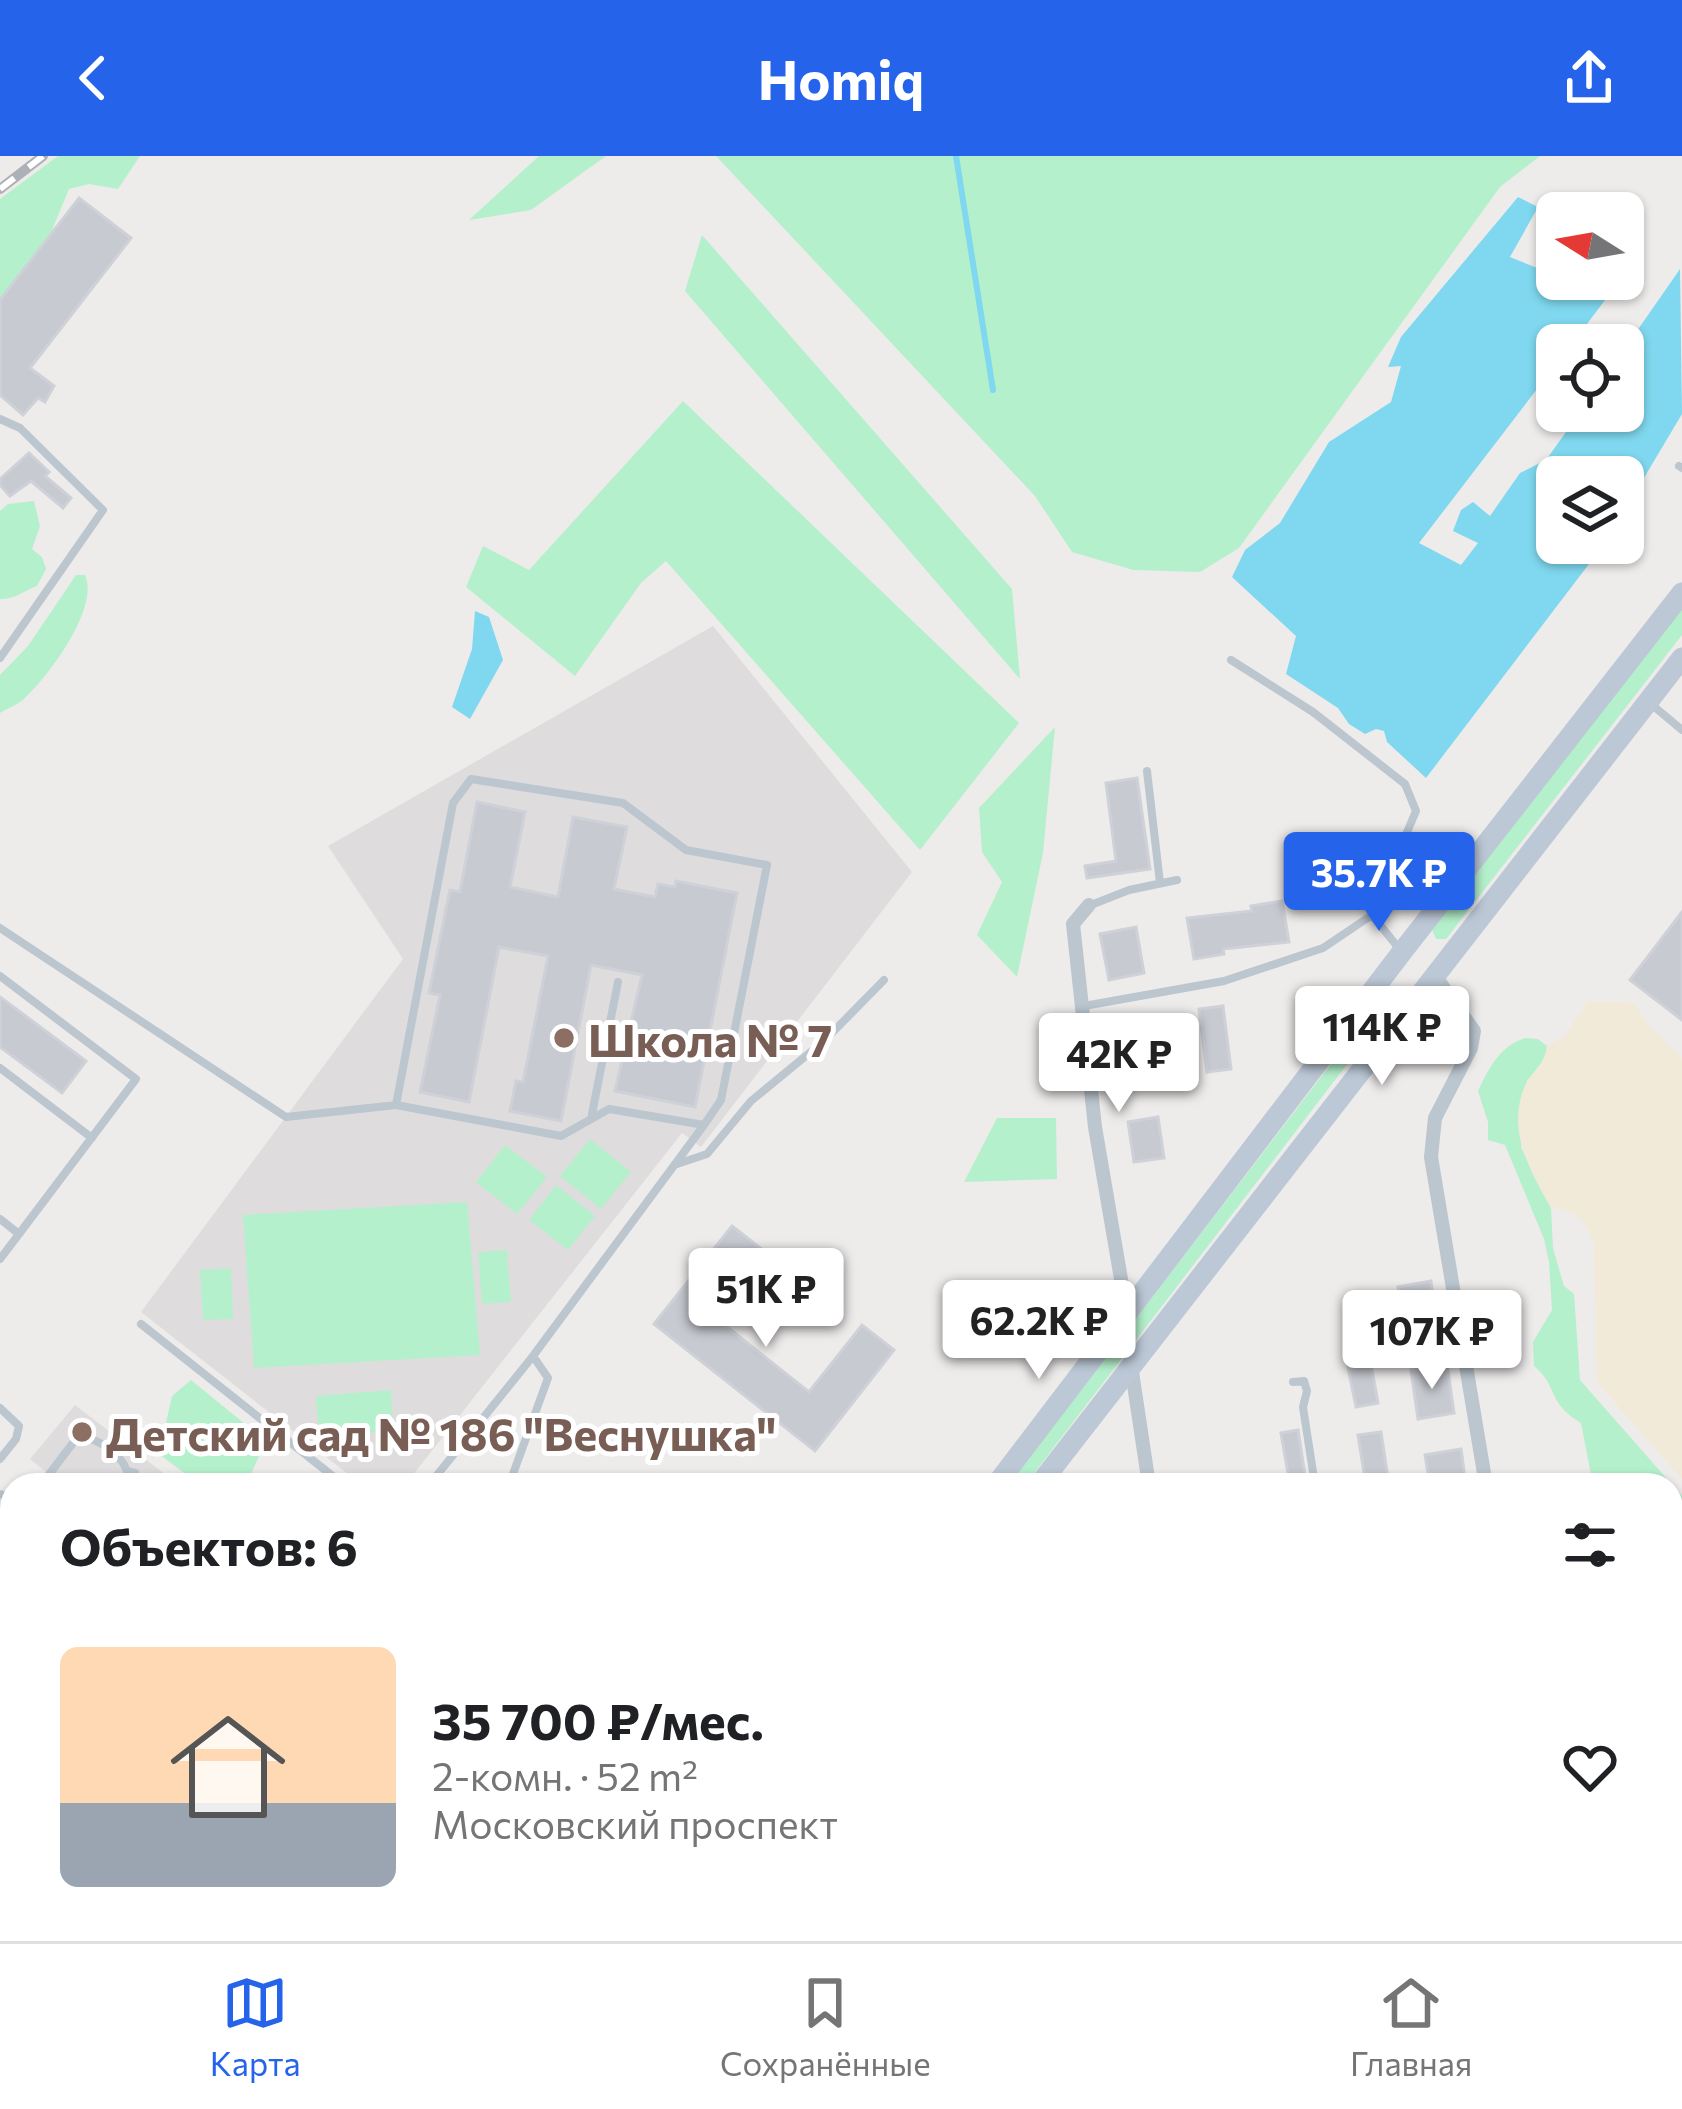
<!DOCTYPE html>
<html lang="ru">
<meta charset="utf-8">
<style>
:root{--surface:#fff;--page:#f6f6f6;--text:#202124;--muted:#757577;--line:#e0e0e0;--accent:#2563eb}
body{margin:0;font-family:Commissioner,sans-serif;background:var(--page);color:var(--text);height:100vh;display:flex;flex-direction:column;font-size:45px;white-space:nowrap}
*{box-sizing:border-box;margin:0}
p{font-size:39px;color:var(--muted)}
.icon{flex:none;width:66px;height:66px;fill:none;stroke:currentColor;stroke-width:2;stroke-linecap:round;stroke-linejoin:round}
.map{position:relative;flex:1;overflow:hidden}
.side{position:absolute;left:0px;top:1317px;width:1683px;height:468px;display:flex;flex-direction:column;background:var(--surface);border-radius:36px 36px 0 0;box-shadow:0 3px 9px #0004}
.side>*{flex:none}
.needle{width:78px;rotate:281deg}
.buttons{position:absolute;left:1536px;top:36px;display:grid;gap:24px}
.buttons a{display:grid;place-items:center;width:108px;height:108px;border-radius:18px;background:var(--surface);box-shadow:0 3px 9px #0004;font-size:60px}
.price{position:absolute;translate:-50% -102px;padding:0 27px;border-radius:12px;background:#fff;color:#222;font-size:39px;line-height:78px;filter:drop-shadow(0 3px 6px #0008)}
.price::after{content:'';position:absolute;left:50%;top:72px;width:36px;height:27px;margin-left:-18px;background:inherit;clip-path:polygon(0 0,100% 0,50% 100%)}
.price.current{background:var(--accent);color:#fff}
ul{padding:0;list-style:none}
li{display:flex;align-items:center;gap:36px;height:300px;padding:0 60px}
li span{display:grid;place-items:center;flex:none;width:336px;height:240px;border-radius:18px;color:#555}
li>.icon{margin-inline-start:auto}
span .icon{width:144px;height:144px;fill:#fffc;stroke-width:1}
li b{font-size:51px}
h2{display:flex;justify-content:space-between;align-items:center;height:144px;padding:0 60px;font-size:51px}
header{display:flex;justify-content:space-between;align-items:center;height:156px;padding:0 60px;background:var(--accent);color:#fff;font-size:54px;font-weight:700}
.menu{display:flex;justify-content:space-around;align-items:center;height:168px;border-top:3px solid var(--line);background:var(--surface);font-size:33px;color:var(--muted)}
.menu a{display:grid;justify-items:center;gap:6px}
.menu .current{color:var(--accent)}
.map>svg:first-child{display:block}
.education{fill:#dfdcdd}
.green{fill:#b5f0cc}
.sand{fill:#f1ead9}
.water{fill:#7fd8ef}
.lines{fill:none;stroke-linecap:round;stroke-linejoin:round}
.stream{stroke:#7fd8ef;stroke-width:6}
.building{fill:#c7cad1;stroke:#ced1d7;stroke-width:3}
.lane{stroke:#bbc6cf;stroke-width:8}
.street{stroke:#bbc6cf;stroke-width:14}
.secondary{stroke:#bcc8d6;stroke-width:21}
.rail-casing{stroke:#adb0b6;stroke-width:10}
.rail{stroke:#fff;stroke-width:6;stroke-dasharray:18;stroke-linecap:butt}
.education-dot{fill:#8d6e63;stroke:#fff;stroke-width:4.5}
.labels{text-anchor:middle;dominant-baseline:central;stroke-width:10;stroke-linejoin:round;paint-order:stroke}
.education-label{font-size:45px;font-weight:bold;fill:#785e54;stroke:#fff;text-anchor:start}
</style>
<header><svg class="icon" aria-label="back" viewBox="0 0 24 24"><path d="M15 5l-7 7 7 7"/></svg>Homiq<svg class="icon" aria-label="share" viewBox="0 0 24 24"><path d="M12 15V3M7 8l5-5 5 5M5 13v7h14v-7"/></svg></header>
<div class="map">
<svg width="1682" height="1785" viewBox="0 0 1682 1785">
<rect width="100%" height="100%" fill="#eeebeb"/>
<path class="education" d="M 713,470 L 912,716 L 701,991 L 682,977 L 405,1329 L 362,1329 L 141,1156 L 403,803 L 328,690 Z
M 75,1249 L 179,1329 L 62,1329 L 30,1303 Z
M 12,1410 L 12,1602 L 0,1593 L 0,1425 Z"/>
<path class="green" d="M 58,0 L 140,0 L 118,33 L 89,28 L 69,33 L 50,79 L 0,144 L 0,43 Z
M 539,0 L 606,0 L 531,54 L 469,64 Z
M 716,0 L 1540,0 L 1500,31 L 1239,392 L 1200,416 L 1133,414 L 1072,396 L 1035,340 Z
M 702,79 L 1012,433 L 1020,523 L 685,135 Z
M 683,245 L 1019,567 L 920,694 L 666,405 L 641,427 L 575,520 L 466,431 L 483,390 L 529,414 Z
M 34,345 L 40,370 L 32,393 L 42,401 L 46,413 L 37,430 C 23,435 16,443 0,443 L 0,355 L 8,348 Z
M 76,419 L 85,419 C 100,452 48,521 25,542 C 18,549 8,552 0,557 L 0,519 L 28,490 Z
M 1682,451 L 1682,479 L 1446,783 L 1436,783 L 1432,774 Z
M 1055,571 L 1043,697 L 1017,821 L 977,779 L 1002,726 L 982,696 L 979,652 Z
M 1351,882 L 1361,890 L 1025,1329 L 1008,1329 Z
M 1526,882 L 1538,883 L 1547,890 L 1545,903 L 1527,925 L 1521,991 L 1551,1052 L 1553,1092 L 1564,1130 L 1574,1138 L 1580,1224 L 1682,1340 L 1682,1694 L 1671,1703 L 1671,1329 L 1593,1329 L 1581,1267 C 1545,1245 1560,1232 1534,1210 L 1533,1186 L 1552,1154 L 1549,1106 L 1544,1083 L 1505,989 L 1488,984 L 1488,966 L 1478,935 C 1489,912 1500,889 1526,882 Z
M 997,962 L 1056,962 L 1057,1023 L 964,1026 Z
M 590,983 L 631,1016 L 601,1053 L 560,1020 Z
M 505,989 L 547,1021 L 517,1058 L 476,1026 Z
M 556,1029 L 595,1060 L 568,1094 L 529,1064 Z
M 467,1046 L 480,1199 L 254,1212 L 243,1059 Z
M 507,1094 L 511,1146 L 482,1148 L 478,1096 Z
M 231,1112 L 233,1163 L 203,1164 L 200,1114 Z
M 191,1224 L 262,1282 C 261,1307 250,1312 248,1329 L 200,1329 L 159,1298 L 172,1240 Z
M 391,1234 L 393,1275 L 319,1280 L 316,1240 Z
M 810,1773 L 979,1773 L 960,1785 L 801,1785 Z"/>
<path class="sand" d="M 1588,845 L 1634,847 L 1649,870 L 1682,902 L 1682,1323 L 1597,1226 L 1594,1088 C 1585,1063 1578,1056 1551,1052 C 1530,1015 1507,975 1524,932 C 1531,916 1545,909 1547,890 L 1564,881 Z"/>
<path class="water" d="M 1518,41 L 1538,51 L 1510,101 L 1557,120 L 1557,123 L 1601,137 L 1609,123 L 1621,123 L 1571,189 L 1557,189 L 1557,207 L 1419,387 L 1461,409 L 1478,387 L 1453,375 L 1461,354 L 1473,346 L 1490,360 L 1520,317 L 1546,304 L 1581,255 L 1623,255 L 1623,195 L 1680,113 L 1682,258 L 1623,357 L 1623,321 L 1557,321 L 1557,387 L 1605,387 L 1426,622 L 1387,586 L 1384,575 L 1376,573 L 1365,578 L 1349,568 L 1338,552 L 1286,518 L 1296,480 L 1232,421 L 1245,394 L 1280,367 L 1329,286 L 1391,246 L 1401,210 L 1388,211 L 1401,181 Z
M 475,455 L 489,461 L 503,504 L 470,563 L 452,551 L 472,493 Z"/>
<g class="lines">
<path class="stream" d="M 956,0 L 993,234
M 1198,1773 L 1201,1785"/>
</g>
<path class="building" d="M 79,42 L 131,82 L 30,212 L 54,230 L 45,246 L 38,242 L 23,259 L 0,239 L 0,144 Z
M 29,297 L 49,316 L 45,320 L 71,342 L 63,352 L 31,325 L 10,340 L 0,329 L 0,323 Z
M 1137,622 L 1150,713 L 1087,722 L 1085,710 L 1116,705 L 1106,627 Z
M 477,646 L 525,656 L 510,731 L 558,741 L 573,661 L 627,671 L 614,733 L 655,741 L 658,728 L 675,731 L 676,725 L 737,737 L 695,951 L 615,935 L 642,819 L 591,809 L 561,965 L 510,955 L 516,925 L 523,926 L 548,800 L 499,791 L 469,946 L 420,936 L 440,839 L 429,837 L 450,734 L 460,736 Z
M 1282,745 L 1289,786 L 1223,793 L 1224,798 L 1194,803 L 1187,762 L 1252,755 L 1251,750 Z
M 1682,756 L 1682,864 L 1630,824 Z
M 1136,771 L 1144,817 L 1109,824 L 1100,778 Z
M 0,841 L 86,905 L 62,937 L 0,891 Z
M 1223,850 L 1231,913 L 1207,916 L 1199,853 Z
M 1151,864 L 1160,913 L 1126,919 L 1117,870 Z
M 1158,961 L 1164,1002 L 1134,1006 L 1128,966 Z
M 732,1070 L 763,1094 L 712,1159 L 809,1236 L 862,1169 L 894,1194 L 815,1295 L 654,1168 Z
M 1431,1125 L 1437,1169 L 1405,1174 L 1398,1131 Z
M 1368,1192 L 1378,1247 L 1356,1251 L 1345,1196 Z
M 1447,1209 L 1454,1257 L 1418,1263 L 1411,1214 Z
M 1298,1274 L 1306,1326 L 1290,1329 L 1281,1277 Z
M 1381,1276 L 1389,1329 L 1366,1329 L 1358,1279 Z
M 1461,1293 L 1466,1329 L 1430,1329 L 1425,1299 Z"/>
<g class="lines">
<path class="lane" d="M 0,263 L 20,272 L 103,354 L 0,502
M 1679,310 L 1682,312
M 1651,548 L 1682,574
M 1147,615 L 1160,727
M 1091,749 L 1129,734 L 1177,724
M 1372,759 L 1401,795
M 0,772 L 286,961 L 396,949 L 453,647 L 471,623 L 623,647 L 686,694 L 767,709 L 721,944 L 704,969 L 609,953 L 561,980 L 396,949
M 0,820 L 136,923 L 19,1078
M 1084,850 L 1224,825 L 1323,792 L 1372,759 L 1416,655 L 1405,628 L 1313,556 L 1231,504
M 0,912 L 92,982
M 591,963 L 618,826
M 677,1008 L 707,998 L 751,945 L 824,885 L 884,824
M 0,1063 L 19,1078 L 0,1103
M 141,1168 L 344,1329
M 1293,1226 L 1304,1225 L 1307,1235 L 1303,1251 L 1315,1329
M 0,1252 L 19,1270 L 16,1283 L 0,1303
M 41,1329 L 79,1279 C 99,1284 120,1296 127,1315 L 135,1317
M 429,1329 L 533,1200 L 704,969
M 509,1329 L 548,1222 L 533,1200
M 0,1338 L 12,1342
M 0,1382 L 12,1366
M 0,1440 L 12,1449
M 0,1643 L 12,1653
M 0,1743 L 12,1753
M 156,1773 L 169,1785
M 332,1773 L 349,1785
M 433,1773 L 449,1785
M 9,1785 L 18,1773
M 104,1785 L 105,1773
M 764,1785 L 773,1773"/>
<path class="street" d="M 1089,749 L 1073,768 L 1095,971 L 1127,1158
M 1436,821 L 1474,875 L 1471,892 L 1435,962 L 1431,1001 L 1486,1329
M 1131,1209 L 1149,1329
M 1224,1773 L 1226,1785
M 1563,1773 L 1566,1785
M 991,1785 L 1051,1773"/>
<path class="secondary" d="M 996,1329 L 1402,796 L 1682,437
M 1039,1329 L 1682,502
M 644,1785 L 653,1773
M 689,1785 L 698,1773"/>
<g class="rail-casing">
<path id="rail" d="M 0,33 L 43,0"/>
</g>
<use href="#rail" class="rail"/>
</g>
<g class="education-dot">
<circle cx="564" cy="882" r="12"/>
<circle cx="82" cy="1276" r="12"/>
</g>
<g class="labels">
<g class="education-label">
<text x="588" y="882">Школа № 7</text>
<text x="106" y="1276">Детский сад № 186 "Веснушка"</text>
</g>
</g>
</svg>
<div class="buttons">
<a><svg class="needle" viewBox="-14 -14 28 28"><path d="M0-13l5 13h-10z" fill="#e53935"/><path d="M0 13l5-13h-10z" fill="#757577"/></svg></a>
<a><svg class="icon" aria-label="locate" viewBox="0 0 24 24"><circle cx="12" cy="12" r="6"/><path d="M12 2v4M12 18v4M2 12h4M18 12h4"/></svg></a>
<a><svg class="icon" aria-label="layers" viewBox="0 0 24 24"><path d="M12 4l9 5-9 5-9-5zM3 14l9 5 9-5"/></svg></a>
</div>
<b class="price current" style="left:1379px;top:778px">35.7K ₽</b>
<b class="price" style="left:1382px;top:932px">114K ₽</b>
<b class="price" style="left:1119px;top:959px">42K ₽</b>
<b class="price" style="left:766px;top:1194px">51K ₽</b>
<b class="price" style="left:1039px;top:1226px">62.2K ₽</b>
<b class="price" style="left:1432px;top:1236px">107K ₽</b>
<section class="side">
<h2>Объектов: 6<svg class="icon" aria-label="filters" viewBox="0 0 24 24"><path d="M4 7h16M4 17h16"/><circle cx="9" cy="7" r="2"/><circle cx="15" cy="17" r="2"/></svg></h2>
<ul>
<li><span style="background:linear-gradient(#ffd9b3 65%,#9aa5b1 0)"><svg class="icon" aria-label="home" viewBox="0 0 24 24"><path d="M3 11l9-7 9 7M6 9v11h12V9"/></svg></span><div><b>35 700 ₽/мес.</b><p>2-комн. · 52 m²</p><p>Московский проспект</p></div><svg class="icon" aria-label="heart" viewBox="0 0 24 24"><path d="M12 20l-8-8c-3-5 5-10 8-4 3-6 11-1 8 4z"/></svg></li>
</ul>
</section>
</div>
<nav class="menu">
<a class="current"><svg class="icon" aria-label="map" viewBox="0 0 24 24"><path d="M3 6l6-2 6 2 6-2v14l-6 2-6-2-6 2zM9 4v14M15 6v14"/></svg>Карта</a>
<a><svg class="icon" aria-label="saved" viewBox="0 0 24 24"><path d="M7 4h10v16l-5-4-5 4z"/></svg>Сохранённые</a>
<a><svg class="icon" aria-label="home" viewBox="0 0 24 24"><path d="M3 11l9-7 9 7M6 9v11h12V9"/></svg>Главная</a>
</nav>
